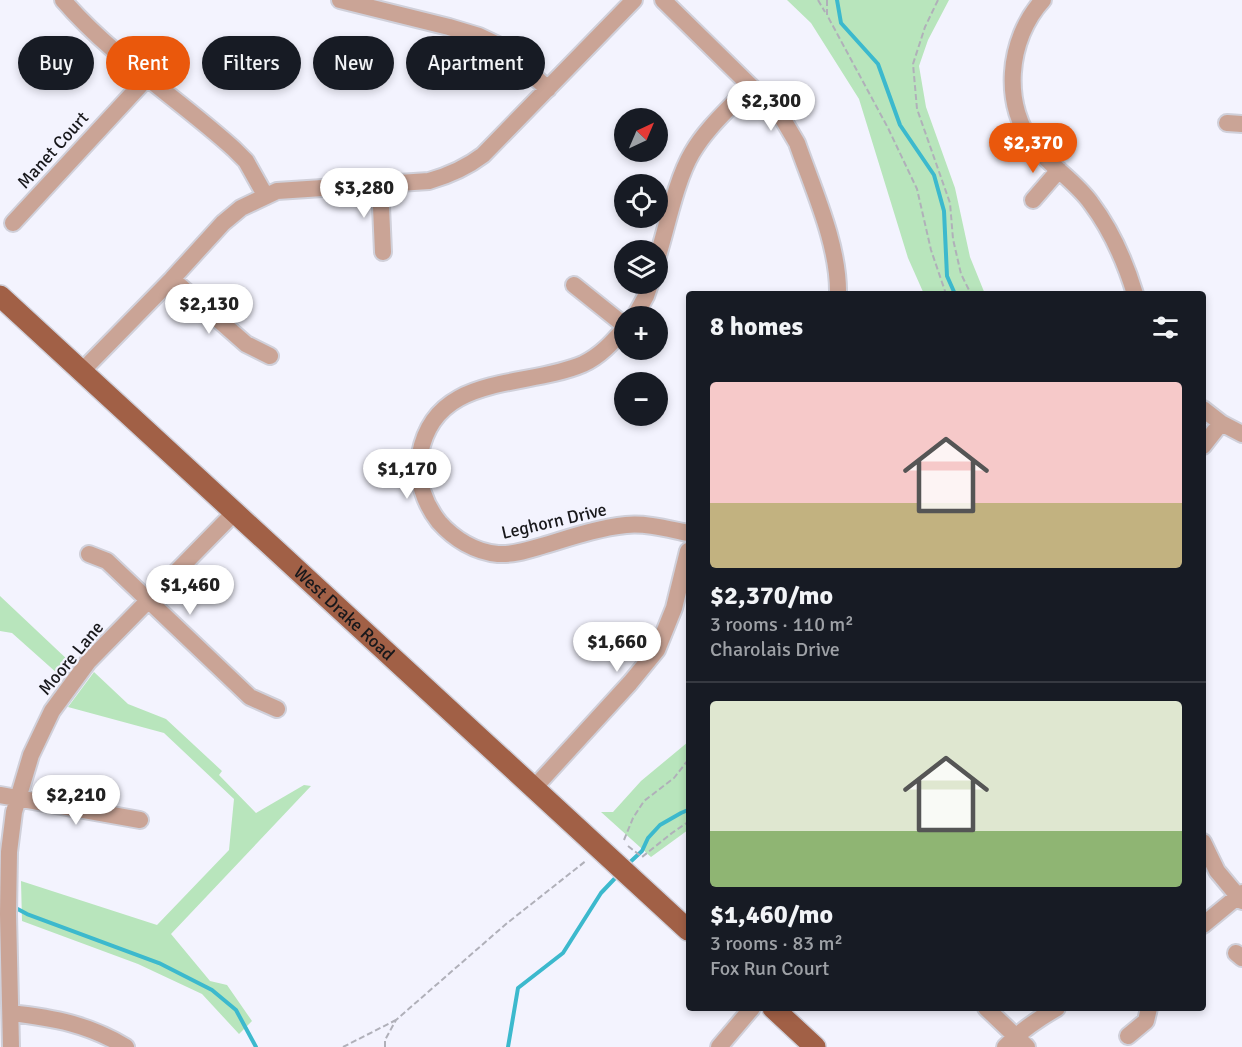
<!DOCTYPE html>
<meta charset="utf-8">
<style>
:root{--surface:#171b24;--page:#242831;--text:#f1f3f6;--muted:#9ea1a6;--line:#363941;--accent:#ea580c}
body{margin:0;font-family:Signika,sans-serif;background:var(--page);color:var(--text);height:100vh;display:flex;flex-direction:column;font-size:22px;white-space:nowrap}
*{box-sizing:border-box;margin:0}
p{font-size:20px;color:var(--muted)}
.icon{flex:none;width:33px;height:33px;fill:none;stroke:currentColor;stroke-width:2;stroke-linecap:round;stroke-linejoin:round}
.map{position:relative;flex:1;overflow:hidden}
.panel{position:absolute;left:686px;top:291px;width:520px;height:720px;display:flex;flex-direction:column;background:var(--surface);border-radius:6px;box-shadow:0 3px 9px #0003}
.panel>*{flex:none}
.hud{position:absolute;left:18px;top:36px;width:570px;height:54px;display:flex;gap:12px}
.needle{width:39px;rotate:44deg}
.tools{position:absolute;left:614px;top:108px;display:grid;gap:12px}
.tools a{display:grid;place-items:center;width:54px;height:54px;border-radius:50%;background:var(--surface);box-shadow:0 3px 9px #0003;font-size:30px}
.price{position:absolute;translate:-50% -51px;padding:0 14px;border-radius:21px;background:#fff;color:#222;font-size:20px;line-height:39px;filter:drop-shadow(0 2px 3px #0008)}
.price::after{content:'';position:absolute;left:50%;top:36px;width:18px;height:14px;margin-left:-9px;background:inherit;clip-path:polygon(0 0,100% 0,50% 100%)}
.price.on{background:var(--accent);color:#fff}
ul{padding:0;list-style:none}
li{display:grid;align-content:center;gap:12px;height:318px;padding:0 24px}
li+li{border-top:2px solid var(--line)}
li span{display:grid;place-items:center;height:186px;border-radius:6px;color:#555}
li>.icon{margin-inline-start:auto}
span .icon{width:108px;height:108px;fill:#fffc;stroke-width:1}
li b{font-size:26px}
h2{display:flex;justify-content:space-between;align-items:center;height:72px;padding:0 24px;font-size:26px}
.tag{padding:0 21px;border-radius:27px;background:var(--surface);box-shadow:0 3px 9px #0003;font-size:21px;line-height:54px}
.tag.on{background:var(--accent);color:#fff}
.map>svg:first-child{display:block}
.green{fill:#b8e5bc}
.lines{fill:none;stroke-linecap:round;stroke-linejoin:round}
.stream{stroke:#3cb9cd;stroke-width:4}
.minor-casing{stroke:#d0d0da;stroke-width:20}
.major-casing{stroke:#d0d0da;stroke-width:24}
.path{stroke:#b0b0b9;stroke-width:2;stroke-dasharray:6 3;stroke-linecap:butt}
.minor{stroke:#caa496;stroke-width:16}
.major{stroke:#a16046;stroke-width:21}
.labels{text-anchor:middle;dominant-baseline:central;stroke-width:4.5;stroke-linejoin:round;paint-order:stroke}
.street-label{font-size:18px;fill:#18181b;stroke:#f3f3fe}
</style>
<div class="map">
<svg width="1242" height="1047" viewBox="0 0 1242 1047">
<rect width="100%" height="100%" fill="#f3f3fe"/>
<path class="green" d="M 787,0 L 949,0 L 928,40 L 919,66 L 926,107 L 955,188 L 970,257 L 985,294 L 924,294 L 908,258 L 859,99 L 811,23 Z
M 0,596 L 70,662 L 58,674 L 12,633 L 0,631 Z
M 94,672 L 128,704 L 166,719 L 222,771 L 219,775 L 256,813 L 304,785 L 311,786 L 171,934 L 210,981 L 227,985 L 252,1021 L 239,1034 L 202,994 L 138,964 L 22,921 L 21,881 L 157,925 L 229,850 L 234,799 L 164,733 L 68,707 Z
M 688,742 L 688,830 L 651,857 L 601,812 L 613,812 L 641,781 Z"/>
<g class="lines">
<path class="stream" d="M 837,0 L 841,23 L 878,64 L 900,125 L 934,175 L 944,211 L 947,276 L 955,294
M 628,864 L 642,851 L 648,838 L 660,825 L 681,813 L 688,810
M 12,906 L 27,914 L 159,963 L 212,990 L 236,1010 L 256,1047
M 508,1047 L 518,988 L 563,953 L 601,893 L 619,874"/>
<g class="minor-casing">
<path id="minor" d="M 63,0 C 113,58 178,98 234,149 L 246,161 L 265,195
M 340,0 L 449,27 L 479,36 L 500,46 L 548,89
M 663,0 L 781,116 L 797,143 C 813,189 839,245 838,294
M 1043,0 C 1007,39 1001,107 1036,148 C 1053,168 1076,182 1091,203 C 1112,231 1125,261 1135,294
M 1227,123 L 1242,124
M 380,184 L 383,252
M 1033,200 L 1059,170
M 13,223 L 147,78
M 657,259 C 667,227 676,180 692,153 C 707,127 731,107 750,86
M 172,279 L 246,344 L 270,356
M 574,285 L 624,325
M 635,316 L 646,296 L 650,284
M 624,329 C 612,343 600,356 583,364 C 525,389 435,372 420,454 C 416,479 424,503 439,522 C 454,539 475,552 498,554 C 513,555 528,550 542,546 C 569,538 597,528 626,525 C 647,523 668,529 688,533
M 82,371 L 172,279 L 223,223 L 241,208 L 277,191 L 429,181 C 450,175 466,168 483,155 L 634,0
M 1203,409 L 1221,423 L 1242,434
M 1203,446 L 1221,423
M 391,471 L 420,470
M 89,554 L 107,561 L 250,697 L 277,709
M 534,788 L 630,683 L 657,650 L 674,608 L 688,551
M 0,795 L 140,820
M 1203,842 L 1217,871 L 1242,901
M 1203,925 L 1242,893
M 1236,953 L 1242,958
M 986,1008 L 1027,1047
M 11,1013 C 54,1018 88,1024 126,1047
M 1128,1036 L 1146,1021 L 1149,1008
M 11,1047 L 8,914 L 9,852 L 14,812 L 31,755 L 52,711 L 88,662 L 235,512
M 719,1047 L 752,1008
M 1005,1047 C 1020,1031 1038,1019 1057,1008"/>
</g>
<g class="major-casing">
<g id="major">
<path id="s1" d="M 0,296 L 688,930"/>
<path d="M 773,1008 L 815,1047"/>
</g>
</g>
<path class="path" d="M 818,0 L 825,12
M 827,0 L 827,15 L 888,128 L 917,189 L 931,250 L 946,294
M 938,0 L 925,27 L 913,64 L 917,109 L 950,203 L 953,239 L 961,274 L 971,294
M 624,840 L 633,818 L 644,801 L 674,778 L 688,760
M 628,846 L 642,857 L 672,833 L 688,822
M 343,1047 L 396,1020
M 385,1047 L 385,1040 L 396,1020 L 506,924 L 587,860"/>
<use href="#minor" class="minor"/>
<use href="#major" class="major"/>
</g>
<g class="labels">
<g class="street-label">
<text transform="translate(53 150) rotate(-48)">Manet Court</text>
<text transform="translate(554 521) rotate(-13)">Leghorn Drive</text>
<text stroke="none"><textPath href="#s1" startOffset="468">West Drake Road</textPath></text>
<text transform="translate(71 658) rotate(-50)">Moore Lane</text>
</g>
</g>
</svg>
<div class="tools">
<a><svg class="needle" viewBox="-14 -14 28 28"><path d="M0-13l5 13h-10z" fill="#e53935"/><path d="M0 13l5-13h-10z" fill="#9ea1a6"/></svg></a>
<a><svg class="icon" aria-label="locate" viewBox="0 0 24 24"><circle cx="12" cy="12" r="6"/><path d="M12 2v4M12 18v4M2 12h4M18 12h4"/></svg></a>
<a><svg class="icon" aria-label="layers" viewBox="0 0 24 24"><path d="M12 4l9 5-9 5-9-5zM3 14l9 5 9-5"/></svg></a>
<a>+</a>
<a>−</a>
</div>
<b class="price" style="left:771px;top:132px">$2,300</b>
<b class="price on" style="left:1033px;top:174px">$2,370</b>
<b class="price" style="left:364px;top:219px">$3,280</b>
<b class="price" style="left:209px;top:335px">$2,130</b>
<b class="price" style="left:407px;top:500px">$1,170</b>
<b class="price" style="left:190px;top:616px">$1,460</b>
<b class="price" style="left:617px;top:673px">$1,660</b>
<b class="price" style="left:76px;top:826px">$2,210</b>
<div class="hud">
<a class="tag">Buy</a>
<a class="tag on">Rent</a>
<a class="tag">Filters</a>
<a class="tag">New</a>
<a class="tag">Apartment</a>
</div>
<section class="panel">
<h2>8 homes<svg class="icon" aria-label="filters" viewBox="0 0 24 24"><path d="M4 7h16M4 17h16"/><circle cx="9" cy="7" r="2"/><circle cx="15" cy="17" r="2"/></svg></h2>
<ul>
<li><span style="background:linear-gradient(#f6c9c9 65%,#c2b280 0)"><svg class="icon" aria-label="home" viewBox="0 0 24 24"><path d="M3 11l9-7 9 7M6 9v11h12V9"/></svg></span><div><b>$2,370/mo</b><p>3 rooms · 110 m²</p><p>Charolais Drive</p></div></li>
<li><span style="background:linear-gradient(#dfe7d0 70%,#8fb573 0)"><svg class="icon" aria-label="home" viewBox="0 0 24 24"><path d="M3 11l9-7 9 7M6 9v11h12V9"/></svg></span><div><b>$1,460/mo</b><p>3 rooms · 83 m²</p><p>Fox Run Court</p></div></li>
</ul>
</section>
</div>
